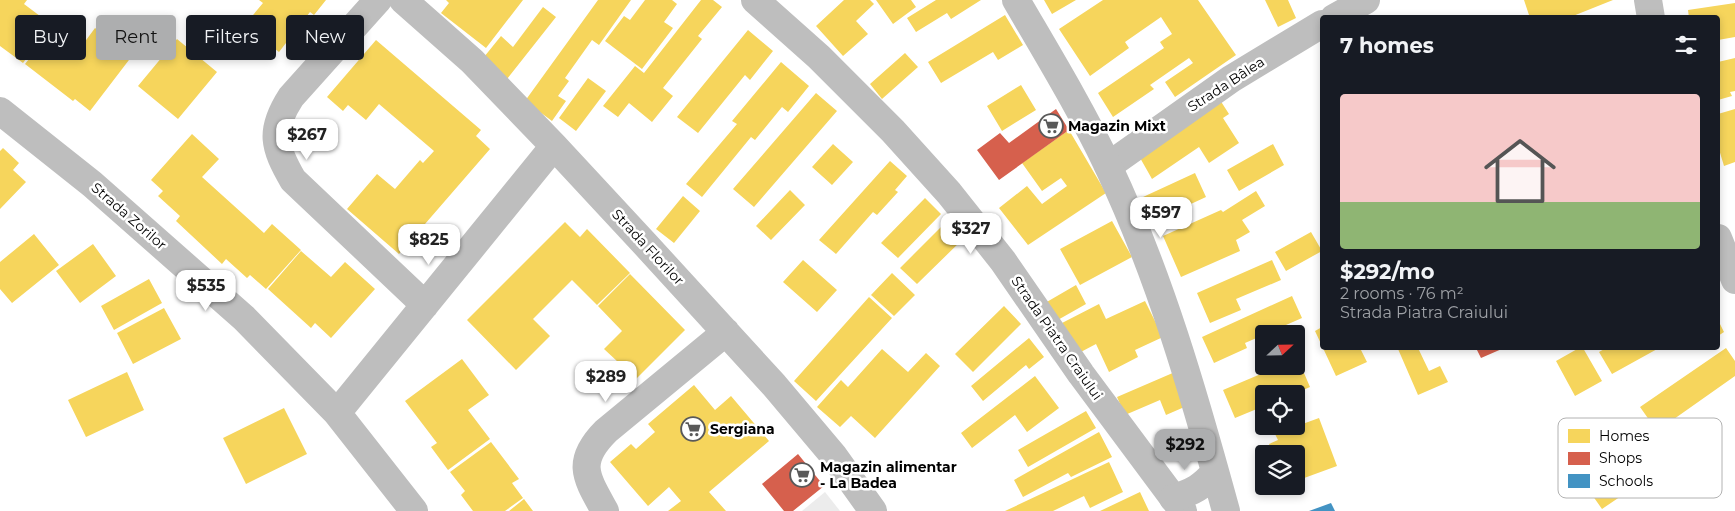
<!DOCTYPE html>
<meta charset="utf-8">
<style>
:root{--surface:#171b24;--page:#242831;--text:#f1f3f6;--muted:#9ea1a6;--accent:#adaeaf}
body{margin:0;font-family:Montserrat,sans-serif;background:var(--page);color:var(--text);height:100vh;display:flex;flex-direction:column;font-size:19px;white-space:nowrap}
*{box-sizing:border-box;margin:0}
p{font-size:16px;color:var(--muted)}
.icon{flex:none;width:28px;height:28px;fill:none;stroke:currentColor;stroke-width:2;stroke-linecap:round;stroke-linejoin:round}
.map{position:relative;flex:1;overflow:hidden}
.side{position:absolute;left:1320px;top:15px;width:400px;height:335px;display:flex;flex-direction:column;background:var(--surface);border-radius:5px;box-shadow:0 2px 8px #0003}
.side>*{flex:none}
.banner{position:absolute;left:15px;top:15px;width:475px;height:45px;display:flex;gap:10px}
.needle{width:32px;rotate:68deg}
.controls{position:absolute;left:1255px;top:325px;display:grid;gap:10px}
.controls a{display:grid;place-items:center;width:50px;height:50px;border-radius:5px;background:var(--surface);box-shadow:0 2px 8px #0003;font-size:25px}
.price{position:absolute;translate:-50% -42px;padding:0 11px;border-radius:10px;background:#fff;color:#222;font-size:16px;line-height:32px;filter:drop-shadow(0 1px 2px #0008)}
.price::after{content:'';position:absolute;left:50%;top:30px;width:15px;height:11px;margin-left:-8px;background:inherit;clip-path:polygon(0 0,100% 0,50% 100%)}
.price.on{background:var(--accent);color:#111}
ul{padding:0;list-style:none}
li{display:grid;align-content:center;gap:10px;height:265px;padding:0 20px}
li span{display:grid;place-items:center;height:155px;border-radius:5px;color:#555}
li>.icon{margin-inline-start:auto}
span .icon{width:90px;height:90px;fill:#fffc;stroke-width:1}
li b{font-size:21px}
h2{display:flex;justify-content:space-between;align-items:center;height:60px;padding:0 20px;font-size:21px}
.tag{padding:0 18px;border-radius:5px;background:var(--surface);box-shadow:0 2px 8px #0003;font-size:18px;line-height:45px}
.tag.on{background:var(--accent);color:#111}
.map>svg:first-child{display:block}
.green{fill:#ececec}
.homes{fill:#f6d55c}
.shops{fill:#d6604d}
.schools{fill:#4393c3}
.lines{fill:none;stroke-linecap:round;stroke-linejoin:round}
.minor{stroke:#bebebe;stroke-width:28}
.major{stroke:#bebebe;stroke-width:28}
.labels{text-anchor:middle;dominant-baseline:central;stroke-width:5;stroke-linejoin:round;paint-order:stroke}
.street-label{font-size:14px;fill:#000;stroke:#fff}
.poi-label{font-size:14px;font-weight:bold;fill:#000;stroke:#fff;text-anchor:start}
.key{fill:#fff;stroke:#b2b2b2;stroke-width:1}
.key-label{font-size:14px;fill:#000}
</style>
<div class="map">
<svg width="1735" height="511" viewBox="0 0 1735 511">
<rect width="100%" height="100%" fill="#fff"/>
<path class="green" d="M 825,492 L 840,511 L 802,511 Z"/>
<path class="homes" d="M 0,0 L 27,0 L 24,4 L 52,25 L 23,63 L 0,46 Z
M 259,0 L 326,0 L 314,15 L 310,12 L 279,52 L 261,38 L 265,34 L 248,21 L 263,3 Z
M 446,0 L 523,0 L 486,48 L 441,13 L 449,3 Z
M 598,0 L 631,0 L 599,45 L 592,40 L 565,78 L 569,81 L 558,96 L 566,101 L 552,121 L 525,101 Z
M 645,0 L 672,0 L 677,4 L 664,22 L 673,28 L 642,69 L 605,41 L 624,16 L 630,20 Z
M 701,0 L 713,0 L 722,7 L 698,36 L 702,39 L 663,88 L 673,96 L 652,122 L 629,103 L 618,117 L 603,106 L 635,66 L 644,73 Z
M 844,0 L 870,0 L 874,4 L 856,21 L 868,34 L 843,56 L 816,26 Z
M 876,0 L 911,0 L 916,7 L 893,24 Z
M 936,0 L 981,0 L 951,19 L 947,13 L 916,32 L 907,18 Z
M 1044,0 L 1076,0 L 1052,14 Z
M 1103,0 L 1198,0 L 1236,55 L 1175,97 L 1165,82 L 1193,63 L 1189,58 L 1150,85 L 1154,89 L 1113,117 L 1098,93 L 1164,48 L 1160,42 L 1172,34 L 1161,17 L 1125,42 L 1129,48 L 1090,76 L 1059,29 Z
M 1265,0 L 1288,0 L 1296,18 L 1278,27 Z
M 1524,0 L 1613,0 L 1568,18 L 1530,18 Z
M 1735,3 L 1735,37 L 1718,40 L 1718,18 L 1689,18 L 1688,10 Z
M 543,7 L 556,17 L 507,79 L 484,57 L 501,36 L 513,47 Z
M 1005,15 L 1023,45 L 998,60 L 993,52 L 941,83 L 928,62 Z
M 54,27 L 81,47 L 95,28 L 132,56 L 90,111 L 75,99 L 73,101 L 25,64 Z
M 748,30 L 773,51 L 750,80 L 745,75 L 698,133 L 677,117 Z
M 177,39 L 217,72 L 178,119 L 138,86 Z
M 376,40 L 481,130 L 476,136 L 490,149 L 399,254 L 347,209 L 377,174 L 395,189 L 420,160 L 423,163 L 434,151 L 379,104 L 366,120 L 348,105 L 343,111 L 327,97 Z
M 905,53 L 918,67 L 882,99 L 870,84 Z
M 1735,58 L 1735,91 L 1730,92 L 1732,96 L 1718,100 L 1718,62 Z
M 781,62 L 809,86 L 788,112 L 782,107 L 755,140 L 751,137 L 702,197 L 686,184 L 737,124 L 732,121 Z
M 588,78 L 606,91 L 576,131 L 559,118 Z
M 1021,85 L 1036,110 L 1002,131 L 987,106 Z
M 816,93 L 837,111 L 754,207 L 733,189 Z
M 1220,100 L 1229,114 L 1223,118 L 1239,143 L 1209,163 L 1199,147 L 1152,179 L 1139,156 Z
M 1735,109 L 1735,162 L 1724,166 L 1718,146 L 1718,114 Z
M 1069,130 L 1106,193 L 1028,245 L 999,208 L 1027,186 L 1042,204 L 1067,186 L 1061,178 L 1042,191 L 1022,163 Z
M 192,134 L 219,159 L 202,177 L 264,233 L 272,224 L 301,250 L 266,289 L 250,275 L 247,278 L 226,259 L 222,264 L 176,221 L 180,216 L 158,196 L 163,191 L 151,180 Z
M 833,144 L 853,162 L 832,185 L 812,167 Z
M 1273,144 L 1284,165 L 1239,191 L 1227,170 Z
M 3,148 L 19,163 L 13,170 L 26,182 L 0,209 L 0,151 Z
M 890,161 L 907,176 L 895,190 L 898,192 L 877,215 L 873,212 L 836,254 L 819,240 Z
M 1195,173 L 1206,197 L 1154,221 L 1143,197 Z
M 790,190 L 805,205 L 771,240 L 756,226 Z
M 1256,191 L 1265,206 L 1242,220 L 1250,232 L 1236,240 L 1240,251 L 1181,277 L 1163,236 L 1221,210 L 1223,212 Z
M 683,196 L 700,211 L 674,243 L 656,229 Z
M 925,198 L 941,214 L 898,258 L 881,243 Z
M 1112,221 L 1132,257 L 1080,285 L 1060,249 Z
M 565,222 L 580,237 L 587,229 L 630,273 L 597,305 L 572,280 L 533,319 L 550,336 L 516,370 L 467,320 Z
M 946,222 L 963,239 L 917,284 L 900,268 Z
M 1311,232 L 1322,251 L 1286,271 L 1275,252 Z
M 34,234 L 59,265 L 12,303 L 0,289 L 0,262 Z
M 93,244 L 116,276 L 80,303 L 56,271 Z
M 301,251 L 331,277 L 345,262 L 375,289 L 331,338 L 315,323 L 311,328 L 268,289 Z
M 803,260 L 837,290 L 817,312 L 783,282 Z
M 1272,260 L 1281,280 L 1236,299 L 1241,310 L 1210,323 L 1197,293 Z
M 892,273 L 915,295 L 894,316 L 871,295 Z
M 630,274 L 685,330 L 629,386 L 612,368 L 618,362 L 604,349 L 622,331 L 598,306 Z
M 149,279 L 162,303 L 114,330 L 101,306 Z
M 1076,285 L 1086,304 L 1056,321 L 1045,303 Z
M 1292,296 L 1302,318 L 1245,343 L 1247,348 L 1214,363 L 1202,337 Z
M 869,297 L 892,318 L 816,401 L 794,381 Z
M 1145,301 L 1163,337 L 1135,350 L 1138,357 L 1109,372 L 1096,344 L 1077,354 L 1062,323 L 1099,304 L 1106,319 Z
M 1004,306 L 1021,324 L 973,372 L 955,354 Z
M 164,308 L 181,339 L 133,364 L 117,333 Z
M 1718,320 L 1724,332 L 1718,336 Z
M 1322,327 L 1322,346 L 1315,331 Z
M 1029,338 L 1044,357 L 1029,369 L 1026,365 L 983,401 L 971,386 Z
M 1323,348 L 1360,348 L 1367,362 L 1336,376 Z
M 1402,348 L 1418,348 L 1429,371 L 1440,366 L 1448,382 L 1418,395 L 1398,349 Z
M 1579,348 L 1583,348 L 1602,381 L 1575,396 L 1556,361 Z
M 1606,348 L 1659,348 L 1612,374 L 1599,352 Z
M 1726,348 L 1735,361 L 1735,376 L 1657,431 L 1640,407 Z
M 882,349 L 908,372 L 926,353 L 940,366 L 875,438 L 851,416 L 840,427 L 817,407 L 841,380 L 848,387 Z
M 462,359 L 489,395 L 468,410 L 490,439 L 448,470 L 431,447 L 437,443 L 405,401 Z
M 1296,359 L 1298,359 L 1310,387 L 1294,394 L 1264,394 L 1264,406 L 1235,418 L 1223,390 L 1280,366 L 1296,366 Z
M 127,372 L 144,410 L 86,437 L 68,400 Z
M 1175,372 L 1189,405 L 1166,415 L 1160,400 L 1125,415 L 1117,397 Z
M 1035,376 L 1059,408 L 1027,432 L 1015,415 L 972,448 L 961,433 Z
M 694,385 L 715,410 L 731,396 L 769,441 L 709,492 L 726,511 L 668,511 L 681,501 L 669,487 L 648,506 L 610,462 L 631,444 L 636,449 L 655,432 L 648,424 Z
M 284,408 L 307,454 L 246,484 L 223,438 Z
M 1086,411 L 1096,428 L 1028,467 L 1018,450 Z
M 1319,418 L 1337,466 L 1296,481 L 1296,454 L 1273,454 L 1269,444 L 1278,440 L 1275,434 Z
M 1099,432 L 1112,457 L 1071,477 L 1068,473 L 1023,497 L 1014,480 Z
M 491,442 L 519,479 L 512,483 L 523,498 L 505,511 L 473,511 L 461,495 L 465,491 L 450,472 Z
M 1602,443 L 1633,488 L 1602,509 L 1571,465 Z
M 1264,456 L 1264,474 L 1257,458 Z
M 1109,462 L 1123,492 L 1090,508 L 1084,496 L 1053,511 L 1005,511 Z
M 1268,486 L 1282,486 L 1270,491 Z
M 1140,492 L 1149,511 L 1100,511 Z
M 524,499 L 533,511 L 509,511 Z"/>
<path class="shops" d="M 1056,109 L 1069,130 L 999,180 L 977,150 L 1000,133 L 1009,143 Z
M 1476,348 L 1504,348 L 1481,358 Z
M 798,454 L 824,486 L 793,511 L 784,511 L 762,484 Z"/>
<path class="schools" d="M 1331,503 L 1335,511 L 1309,511 Z"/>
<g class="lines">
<path class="minor" d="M 378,0 L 291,97 C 269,131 274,147 293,180 L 425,305
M 403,0 L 472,61 L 554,146 L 645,244 L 774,385 L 833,455 L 873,511
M 755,0 L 819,57 L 893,131 L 949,193 L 1003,261 L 1081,374 L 1183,511
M 1334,18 L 1366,0
M 0,111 L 92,184 L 244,318 L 337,413 L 414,511
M 1108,166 L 1231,79 L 1322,24
M 337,413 L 554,146
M 605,511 C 586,477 575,462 606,431 L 726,332"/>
<path class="major" d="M 1016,0 C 1048,55 1081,109 1108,166 C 1160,276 1194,394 1226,511
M 1648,0 L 1651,18
M 1718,238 L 1735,280
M 1173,498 C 1193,492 1202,487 1215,472"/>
</g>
<defs>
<g id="supermarket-ring" transform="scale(1.25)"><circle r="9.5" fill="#fff" stroke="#595959" stroke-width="1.5"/><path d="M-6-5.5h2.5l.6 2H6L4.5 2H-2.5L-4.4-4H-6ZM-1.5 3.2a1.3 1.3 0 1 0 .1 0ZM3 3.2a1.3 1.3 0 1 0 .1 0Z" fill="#595959"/></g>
</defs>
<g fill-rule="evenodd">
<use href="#supermarket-ring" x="1051" y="126"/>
<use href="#supermarket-ring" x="693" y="429"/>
<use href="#supermarket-ring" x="802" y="475"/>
</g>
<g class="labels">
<g class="street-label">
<text transform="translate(1226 84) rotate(-33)">Strada Bâlea</text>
<text transform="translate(129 216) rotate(41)">Strada Zorilor</text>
<text transform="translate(648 247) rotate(47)">Strada Florilor</text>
<text transform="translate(1057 338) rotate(55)">Strada Piatra Craiului</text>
</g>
<g class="poi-label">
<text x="1068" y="126">Magazin Mixt</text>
<text x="710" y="429">Sergiana</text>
<text x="820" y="467">Magazin alimentar<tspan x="820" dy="16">- La Badea</tspan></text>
</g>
</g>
<rect x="1558" y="418" width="164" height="80" rx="8" class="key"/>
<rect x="1568" y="429" width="22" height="14" fill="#f6d55c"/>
<rect x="1568" y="452" width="22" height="13" fill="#d6604d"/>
<rect x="1568" y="474" width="22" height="14" fill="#4393c3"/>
<g class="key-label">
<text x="1599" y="441">Homes</text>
<text x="1599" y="463">Shops</text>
<text x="1599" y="486">Schools</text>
</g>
</svg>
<div class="controls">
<a><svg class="needle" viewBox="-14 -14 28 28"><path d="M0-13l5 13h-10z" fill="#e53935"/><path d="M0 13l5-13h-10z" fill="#9ea1a6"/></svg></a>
<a><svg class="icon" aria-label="locate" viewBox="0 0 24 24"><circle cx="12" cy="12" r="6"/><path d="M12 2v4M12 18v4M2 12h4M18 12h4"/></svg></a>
<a><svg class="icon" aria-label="layers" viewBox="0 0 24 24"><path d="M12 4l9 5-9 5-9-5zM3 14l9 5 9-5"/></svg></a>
</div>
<b class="price" style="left:307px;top:161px">$267</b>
<b class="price" style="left:1161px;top:239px">$597</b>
<b class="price" style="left:971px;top:255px">$327</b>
<b class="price" style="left:429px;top:266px">$825</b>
<b class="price" style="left:206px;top:312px">$535</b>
<b class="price" style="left:606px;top:403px">$289</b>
<b class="price on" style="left:1185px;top:471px">$292</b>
<div class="banner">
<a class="tag">Buy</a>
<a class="tag on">Rent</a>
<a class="tag">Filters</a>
<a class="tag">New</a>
</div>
<section class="side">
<h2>7 homes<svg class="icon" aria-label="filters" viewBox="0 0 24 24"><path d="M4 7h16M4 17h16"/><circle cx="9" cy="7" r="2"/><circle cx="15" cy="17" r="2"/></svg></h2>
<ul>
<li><span style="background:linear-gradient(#f6c9c9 70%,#8fb573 0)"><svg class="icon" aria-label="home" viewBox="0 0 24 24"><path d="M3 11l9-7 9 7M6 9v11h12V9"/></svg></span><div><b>$292/mo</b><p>2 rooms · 76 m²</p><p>Strada Piatra Craiului</p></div></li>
</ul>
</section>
</div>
